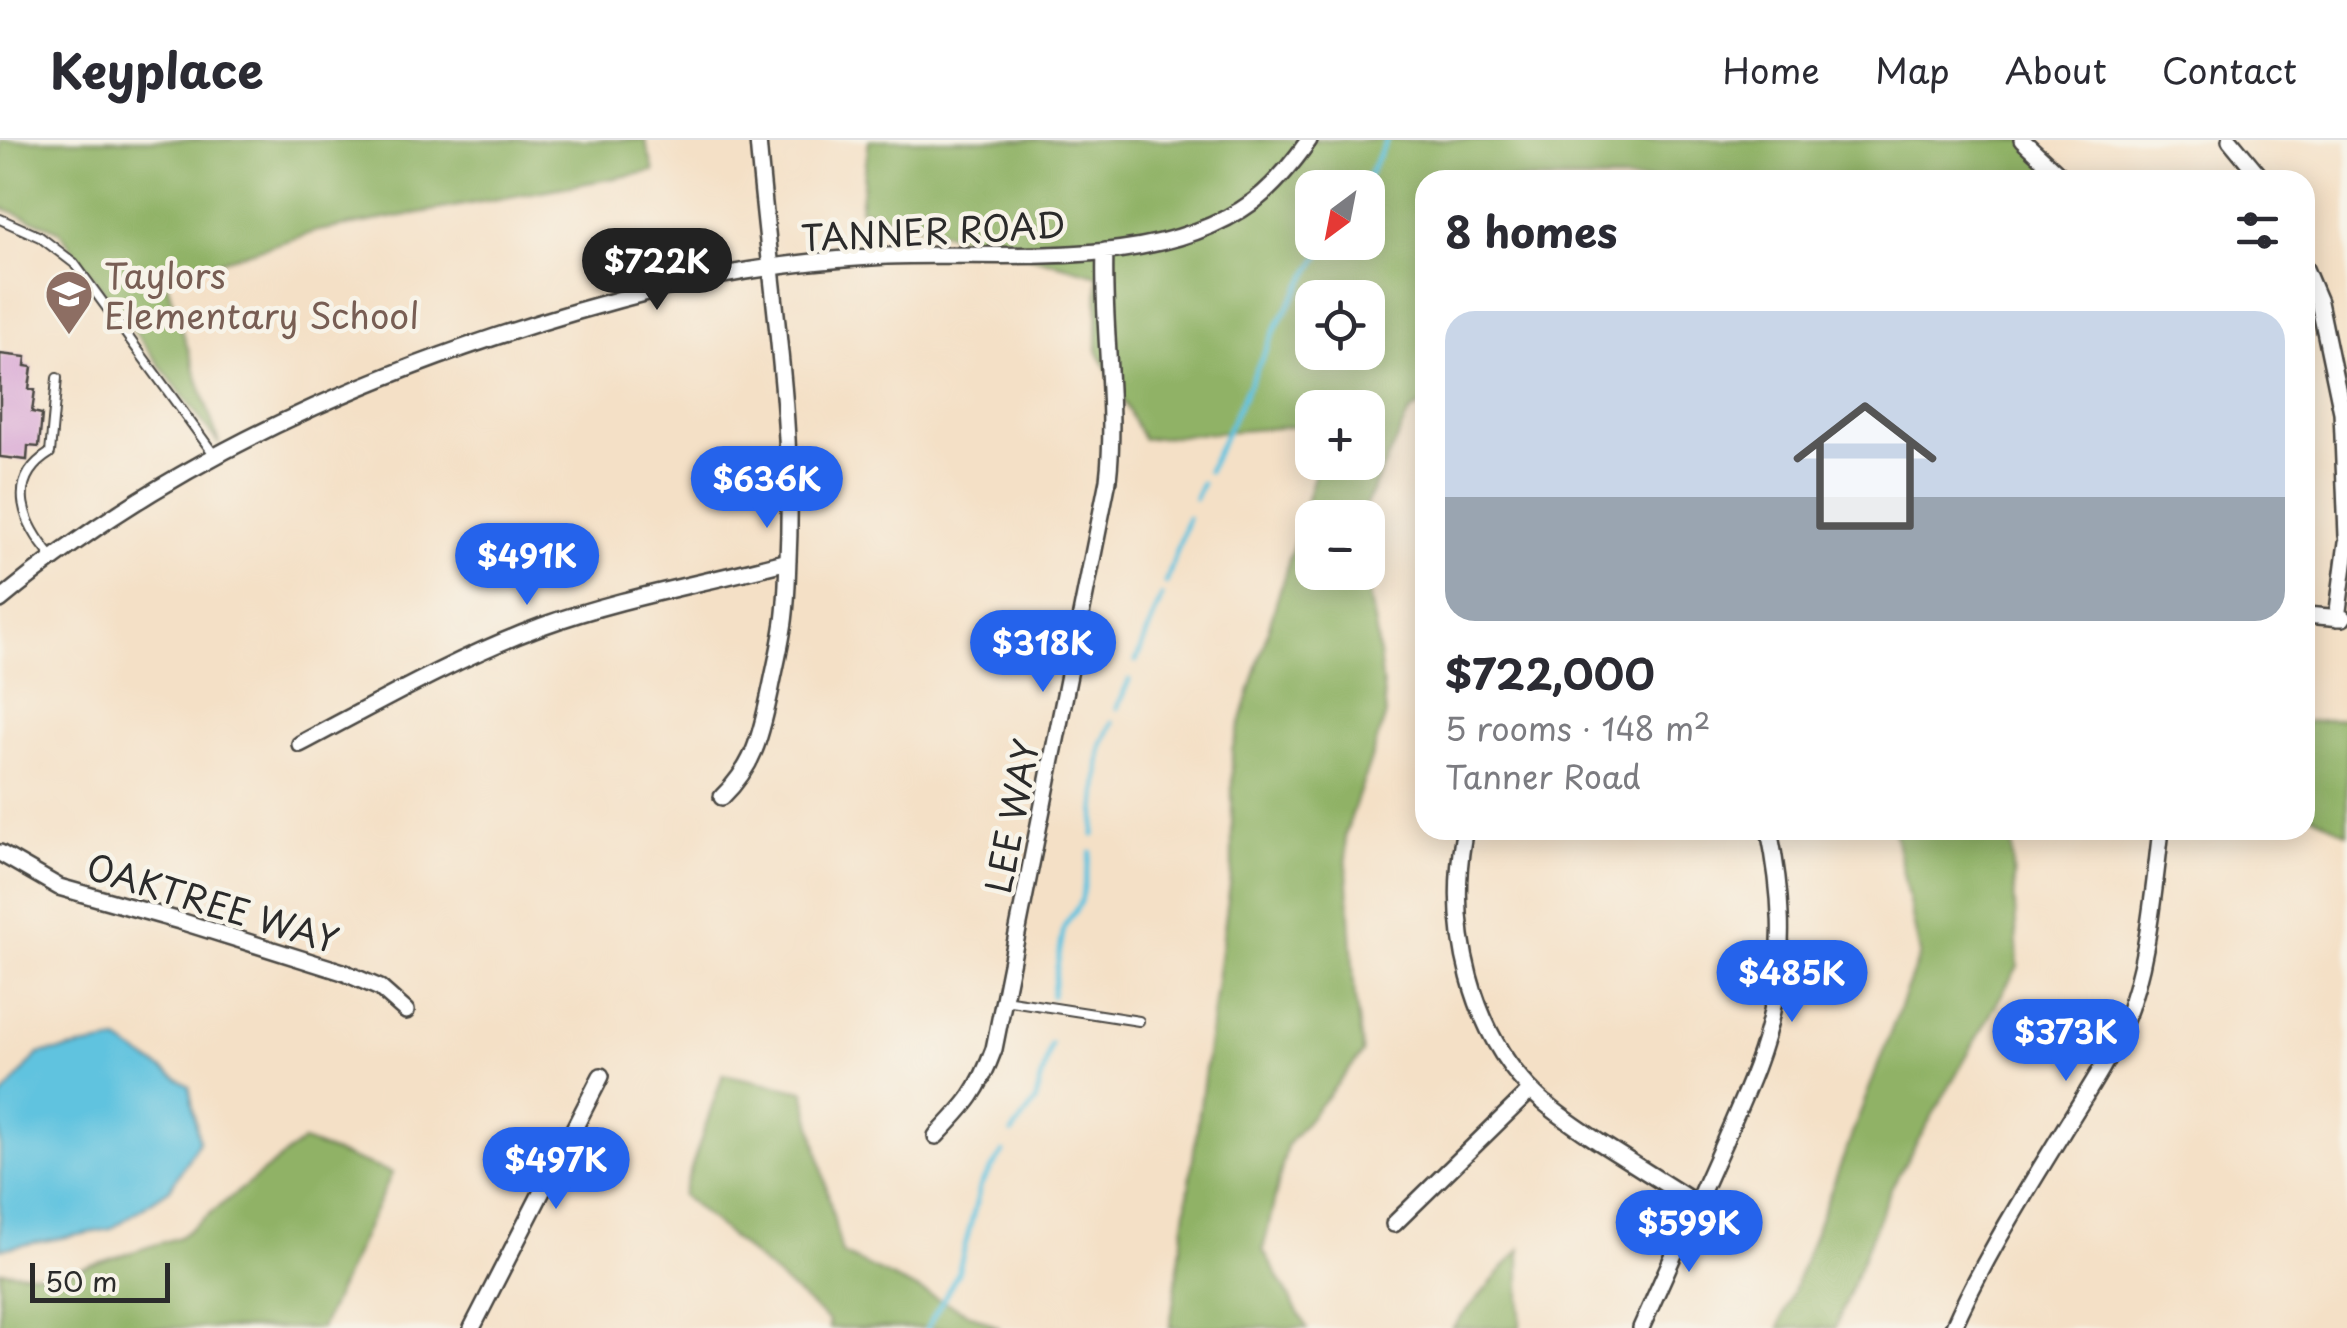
<!DOCTYPE html>
<meta charset="utf-8">
<style>
:root{--surface:#fff;--page:#f2f2f3;--text:#2b2b33;--muted:#7c7c81;--line:#e1e1e2;--accent:#2563eb}
body{margin:0;font-family:"Playpen Sans",sans-serif;background:var(--page);color:var(--text);height:100vh;display:flex;flex-direction:column;font-size:38px;white-space:nowrap}
*{box-sizing:border-box;margin:0}
p{font-size:32px;color:var(--muted)}
.icon{flex:none;width:55px;height:55px;fill:none;stroke:currentColor;stroke-width:2;stroke-linecap:round;stroke-linejoin:round}
.map{position:relative;flex:1;overflow:hidden}
.drawer{position:absolute;left:1415px;top:30px;width:900px;height:670px;display:flex;flex-direction:column;background:var(--surface);border-radius:30px;box-shadow:0 5px 25px #0003}
.drawer>*{flex:none}
.needle{width:65px;rotate:212deg}
.controls{position:absolute;left:1295px;top:30px;display:grid;gap:20px}
.controls a{display:grid;place-items:center;width:90px;height:90px;border-radius:20px;background:var(--surface);box-shadow:0 5px 25px #0003;font-size:50px}
.scale{position:absolute;left:30px;bottom:25px;width:140px;box-sizing:border-box;padding-left:10px;border:5px solid #2b2b2b;border-top:0;font-size:28px;line-height:35px;white-space:nowrap;color:#2b2b2b;-webkit-text-stroke:8px #f7f3e8;paint-order:stroke}
.price{position:absolute;translate:-50% -85px;padding:0 22px;border-radius:35px;background:var(--accent);color:#fff;font-size:32px;line-height:65px;filter:drop-shadow(0 2px 5px #0008)}
.price::after{content:'';position:absolute;left:50%;top:60px;width:30px;height:22px;margin-left:-15px;background:inherit;clip-path:polygon(0 0,100% 0,50% 100%)}
.price.active{background:#222;color:#fff}
ul{padding:0;list-style:none}
li{display:grid;align-content:center;gap:20px;height:530px;padding:0 30px}
li+li{border-top:2px solid var(--line)}
li span{display:grid;place-items:center;height:310px;border-radius:30px;color:#555}
li>.icon{margin-inline-start:auto}
span .icon{width:180px;height:180px;fill:#fffc;stroke-width:1}
li b{font-size:42px}
h2{display:flex;justify-content:space-between;align-items:center;height:120px;padding:0 30px;font-size:42px}
header{display:flex;align-items:center;gap:60px;box-sizing:border-box;height:140px;padding:0 50px;background:var(--surface);border-bottom:2px solid var(--line)}
header strong{font-size:48px}
nav{display:flex;gap:55px;margin-inline-start:auto;font-size:35px}
.map>svg:first-child{display:block}
.forest{fill:#90b266;stroke:#5e6e48;stroke-width:2.5;fill-rule:evenodd}
.water{fill:#61c3df;stroke:#467785;stroke-width:2.5}
.lines{fill:none;stroke-linecap:round;stroke-linejoin:round}
.stream{stroke:#61c3df;stroke-width:5}
.building{fill:#d6a1d3}
.service-casing{stroke:#494642;stroke-width:12}
.minor-casing{stroke:#494642;stroke-width:20}
.service{stroke:#fff;stroke-width:8}
.minor{stroke:#fff;stroke-width:15}
.labels{text-anchor:middle;dominant-baseline:central;stroke-width:9;stroke-linejoin:round;paint-order:stroke}
.street-label{font-size:35px;fill:#2b2b2b;stroke:#f7f3e8}
.education-label{font-size:35px;fill:#785e54;stroke:#f7f3e8;text-anchor:start}
</style>
<header>
<strong>Keyplace</strong>
<nav><a>Home</a><a>Map</a><a>About</a><a>Contact</a></nav>
</header>
<div class="map">
<svg width="2347" height="1188" viewBox="0 0 2347 1188">
<rect width="100%" height="100%" fill="#f7f3e8"/>
<filter id="ink" filterUnits="userSpaceOnUse"><feTurbulence type="fractalNoise" baseFrequency=".01" numOctaves="2"/><feDisplacementMap in="SourceGraphic" scale="20" xChannelSelector="R" yChannelSelector="G"/><feConvolveMatrix kernelMatrix="1 2 1 2 8 2 1 2 1" color-interpolation-filters="sRGB"/></filter>
<filter id="wash" filterUnits="userSpaceOnUse"><feTurbulence type="fractalNoise" baseFrequency=".0048" numOctaves="4" result="noise"/><feDisplacementMap in="SourceGraphic" scale="40" xChannelSelector="R" yChannelSelector="G"/><feGaussianBlur stdDeviation="2.25" result="paint"/><feColorMatrix in="noise" values="0 0 0 0 0 0 0 0 0 0 0 0 0 0 0 0 0 1.4 0 .05"/><feComposite in="paint" operator="in"/></filter>
<g filter="url(#wash)">
<rect width="100%" height="100%" fill="#f4e0c6"/>
<path class="forest" d="M 0,0 L 645,0 L 654,31 L 318,91 L 165,138 L 219,304 L 58,90 L 0,67 Z
M 869,0 L 2026,0 L 2067,40 L 1425,40 L 1425,262 L 1409,273 L 1360,377 L 1312,378 L 1312,432 L 1365,433 L 1377,498 L 1386,574 L 1345,695 L 1355,859 L 1363,913 L 1287,1005 L 1263,1110 L 1307,1188 L 1170,1188 L 1232,730 L 1232,610 L 1318,323 L 1368,322 L 1368,268 L 1312,268 L 1312,285 L 1143,299 L 1097,210 L 1098,135 L 860,69 ZM 1312,48 L 1368,48 L 1368,102 L 1312,102 ZM 1312,158 L 1368,158 L 1368,212 L 1312,212 Z
M 2347,578 L 2347,694 L 2305,671 L 2305,582 Z
M 1894,690 L 2011,690 L 2018,826 L 1891,1048 L 1835,1188 L 1779,1188 L 1920,814 Z
M 723,934 L 804,951 L 842,1114 L 1000,1188 L 829,1188 L 829,1181 L 682,1055 Z
M 303,1001 L 392,1033 L 321,1188 L 0,1188 L 0,1131 L 59,1135 L 180,1097 Z
M 1520,1109 L 1520,1188 L 1452,1188 Z"/>
<path class="water" d="M 118,901 L 189,946 L 199,1001 L 170,1049 L 111,1089 L 0,1109 L 0,959 L 38,914 Z"/>
<g class="lines">
<path class="stream" d="M 1362,48 L 1387,0
M 1208,331 L 1278,184 L 1328,102
M 1195,358 L 1202,343
M 1166,443 L 1188,378
M 1136,521 L 1162,456
M 1117,568 L 1129,540
M 1094,695 L 1101,607 L 1112,582
M 1052,856 L 1064,787 L 1081,762 L 1091,712
M 1012,993 L 1035,962 L 1051,904
M 927,1188 L 958,1133 L 981,1044 L 1003,1012"/>
</g>
<g id="blocks">
<path class="building" d="M 0,214 L 26,217 L 25,226 L 32,227 L 29,249 L 35,250 L 32,272 L 42,274 L 39,307 L 28,306 L 27,320 L 0,317 Z"/>
</g>
</g>
<g filter="url(#ink)">
<use href="#blocks" fill-opacity="0" stroke="#494642" stroke-width="2.5"/>
<g class="lines">
<g class="service-casing">
<path id="service" d="M 0,79 L 40,97 L 74,123 L 216,317
M 53,418 C 24,385 4,341 50,313 L 57,238
M 1004,860 L 1139,881"/>
</g>
<g class="minor-casing">
<path id="minor" d="M 2022,0 L 2065,40
M 2230,0 L 2263,40
M 2305,129 L 2319,162 L 2342,272 L 2347,396
M 0,460 C 190,302 426,208 663,148 C 735,130 813,120 887,116 C 1002,111 1157,133 1254,61 C 1276,44 1293,23 1309,0
M 2305,475 L 2343,478
M 2337,478 L 2347,402
M 300,604 C 379,562 458,517 542,486 C 623,457 706,443 788,421
M 722,657 C 756,624 761,593 771,548 C 775,528 780,508 783,488 C 787,465 787,442 788,419 C 795,279 769,139 758,0
M 1463,699 C 1448,788 1470,892 1537,956 C 1556,974 1578,988 1599,1002 C 1632,1023 1664,1043 1697,1064
M 0,713 L 59,747 L 180,781 L 343,832 L 380,848 L 406,871
M 936,996 C 967,964 978,952 994,909 L 1108,340 C 1117,263 1102,188 1105,111
M 1394,1084 L 1531,950
M 472,1188 L 601,936
M 1641,1188 C 1669,1125 1697,1063 1725,1000 C 1743,958 1763,917 1772,871 C 1785,809 1782,752 1769,690
M 1953,1188 C 1983,1120 2023,1057 2062,993 C 2083,958 2107,924 2123,886 C 2148,825 2153,755 2161,690"/>
</g>
<use href="#service" class="service"/>
<use href="#minor" class="minor"/>
</g>
</g>
<defs>
<g id="school-pin" transform="scale(2.5)"><path d="M0 17L-7.5 6A9.5 9.5 0 1 1 7.5 6Z" fill="#8d6e63" stroke="#f7f3e8"/><path d="M0-5L7-2L0 1L-7-2ZM-4 1L0 2.5L4 1V4Q0 6-4 4Z" fill="#fff"/></g>
</defs>
<g fill-rule="evenodd">
<use href="#school-pin" x="69" y="154"/>
</g>
<g class="labels">
<g class="street-label">
<text transform="translate(933 90) rotate(-3)">TANNER ROAD</text>
<text transform="translate(1011 676) rotate(-79)">LEE WAY</text>
<text transform="translate(213 762) rotate(17)">OAKTREE WAY</text>
</g>
<g class="education-label">
<text x="104" y="134">Taylors<tspan x="104" dy="40">Elementary School</tspan></text>
</g>
</g>
</svg>
<div class="controls">
<a><svg class="needle" viewBox="-14 -14 28 28"><path d="M0-13l5 13h-10z" fill="#e53935"/><path d="M0 13l5-13h-10z" fill="#7c7c81"/></svg></a>
<a><svg class="icon" aria-label="locate" viewBox="0 0 24 24"><circle cx="12" cy="12" r="6"/><path d="M12 2v4M12 18v4M2 12h4M18 12h4"/></svg></a>
<a>+</a>
<a>−</a>
</div>
<div class="scale">50 m</div>
<b class="price active" style="left:657px;top:173px">$722K</b>
<b class="price" style="left:767px;top:391px">$636K</b>
<b class="price" style="left:527px;top:468px">$491K</b>
<b class="price" style="left:1043px;top:555px">$318K</b>
<b class="price" style="left:1792px;top:885px">$485K</b>
<b class="price" style="left:2066px;top:944px">$373K</b>
<b class="price" style="left:556px;top:1072px">$497K</b>
<b class="price" style="left:1689px;top:1135px">$599K</b>
<section class="drawer">
<h2>8 homes<svg class="icon" aria-label="filters" viewBox="0 0 24 24"><path d="M4 7h16M4 17h16"/><circle cx="9" cy="7" r="2"/><circle cx="15" cy="17" r="2"/></svg></h2>
<ul>
<li><span style="background:linear-gradient(#c9d6e8 60%,#9aa5b1 0)"><svg class="icon" aria-label="home" viewBox="0 0 24 24"><path d="M3 11l9-7 9 7M6 9v11h12V9"/></svg></span><div><b>$722,000</b><p>5 rooms · 148 m²</p><p>Tanner Road</p></div></li>
</ul>
</section>
</div>
